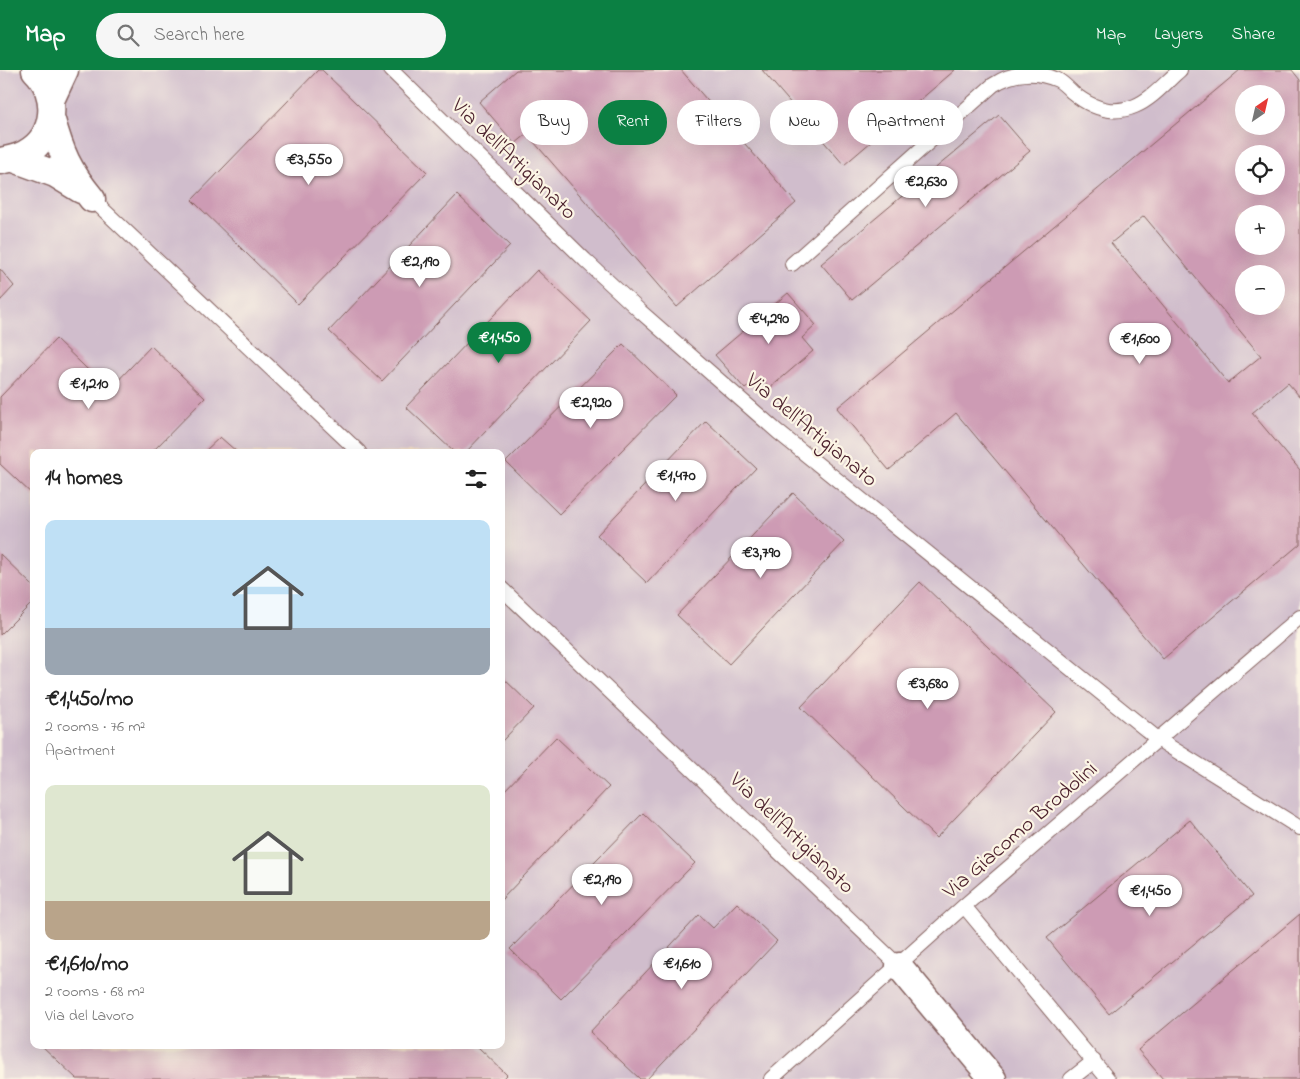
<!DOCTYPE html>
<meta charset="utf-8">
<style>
:root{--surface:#fff;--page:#f6f6f6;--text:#222;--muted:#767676;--accent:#0b8043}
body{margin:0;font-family:"Indie Flower",sans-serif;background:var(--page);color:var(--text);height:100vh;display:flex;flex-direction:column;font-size:19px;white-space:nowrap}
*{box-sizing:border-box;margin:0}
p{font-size:16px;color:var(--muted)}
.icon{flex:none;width:28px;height:28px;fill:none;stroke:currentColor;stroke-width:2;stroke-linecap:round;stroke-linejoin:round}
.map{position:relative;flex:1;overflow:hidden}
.side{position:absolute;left:30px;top:379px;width:475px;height:600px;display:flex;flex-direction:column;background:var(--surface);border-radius:10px;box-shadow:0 5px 20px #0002}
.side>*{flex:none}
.guide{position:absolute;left:520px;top:30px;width:475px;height:45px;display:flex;gap:10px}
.needle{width:32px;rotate:34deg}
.buttons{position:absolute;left:1235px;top:15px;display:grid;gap:10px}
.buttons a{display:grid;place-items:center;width:50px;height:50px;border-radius:50%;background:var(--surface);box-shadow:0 5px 20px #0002;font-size:25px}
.price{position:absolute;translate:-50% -42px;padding:0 11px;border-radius:18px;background:#fff;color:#222;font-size:16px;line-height:32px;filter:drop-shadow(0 1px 2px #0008)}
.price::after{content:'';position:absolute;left:50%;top:30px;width:15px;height:11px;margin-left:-8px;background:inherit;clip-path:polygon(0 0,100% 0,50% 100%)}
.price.current{background:var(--accent);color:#fff}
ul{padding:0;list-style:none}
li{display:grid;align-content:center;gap:10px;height:265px;padding:0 15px}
li span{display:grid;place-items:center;height:155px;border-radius:10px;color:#555}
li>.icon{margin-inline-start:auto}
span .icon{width:90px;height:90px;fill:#fffc;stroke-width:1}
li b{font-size:21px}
h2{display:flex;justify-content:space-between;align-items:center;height:60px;padding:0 15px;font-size:21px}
.tag{padding:0 18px;border-radius:22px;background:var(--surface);box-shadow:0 5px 20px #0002;font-size:18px;line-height:45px}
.tag.current{background:var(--accent);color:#fff}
header{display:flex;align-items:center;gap:30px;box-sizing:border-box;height:70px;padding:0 25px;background:var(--accent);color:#fff}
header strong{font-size:24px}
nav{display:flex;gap:28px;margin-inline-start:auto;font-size:18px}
.search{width:350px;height:45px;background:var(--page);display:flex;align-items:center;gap:12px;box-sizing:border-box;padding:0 18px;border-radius:28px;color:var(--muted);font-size:19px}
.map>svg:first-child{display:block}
.industrial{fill:#d0bdcc;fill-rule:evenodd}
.building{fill:#cd9bb4;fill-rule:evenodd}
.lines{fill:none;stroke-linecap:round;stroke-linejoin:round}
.lane-casing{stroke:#85615e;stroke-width:16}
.street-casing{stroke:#85615e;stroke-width:29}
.lane{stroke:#fff;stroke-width:14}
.street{stroke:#fff;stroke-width:26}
.labels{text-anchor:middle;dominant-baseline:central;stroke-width:4.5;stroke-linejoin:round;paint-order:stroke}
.street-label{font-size:22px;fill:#4a1f2b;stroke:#fcf5e5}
</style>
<header>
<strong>Map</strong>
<div class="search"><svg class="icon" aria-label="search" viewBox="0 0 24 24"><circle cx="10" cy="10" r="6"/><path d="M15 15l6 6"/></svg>Search here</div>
<nav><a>Map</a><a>Layers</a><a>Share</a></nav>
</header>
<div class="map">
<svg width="1300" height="1009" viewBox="0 0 1300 1009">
<rect width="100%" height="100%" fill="#fcf5e5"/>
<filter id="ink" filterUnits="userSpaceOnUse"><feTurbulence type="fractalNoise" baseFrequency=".02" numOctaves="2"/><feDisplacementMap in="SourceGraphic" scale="10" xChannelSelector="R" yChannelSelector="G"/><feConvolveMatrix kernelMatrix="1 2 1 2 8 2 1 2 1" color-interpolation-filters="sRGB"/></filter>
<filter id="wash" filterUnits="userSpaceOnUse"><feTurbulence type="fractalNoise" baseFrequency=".0096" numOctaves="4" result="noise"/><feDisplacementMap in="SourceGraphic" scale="20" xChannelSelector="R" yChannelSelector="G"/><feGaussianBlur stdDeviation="1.12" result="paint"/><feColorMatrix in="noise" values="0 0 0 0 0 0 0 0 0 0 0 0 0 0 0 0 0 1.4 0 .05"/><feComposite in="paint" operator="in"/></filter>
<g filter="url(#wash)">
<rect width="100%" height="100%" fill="#f3dbbc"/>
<path class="industrial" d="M 0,0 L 1300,0 L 1300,1009 L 0,1009 ZM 1244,24 L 1276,24 L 1276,56 L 1244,56 ZM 1244,84 L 1276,84 L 1276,116 L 1244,116 ZM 1244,144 L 1276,144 L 1276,176 L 1244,176 ZM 1244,204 L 1276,204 L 1276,236 L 1244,236 ZM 34,382 L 501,382 L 501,975 L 34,975 Z"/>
<g id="blocks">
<path class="building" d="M 318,0 L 322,0 L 427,102 L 298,234 L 192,130 Z
M 516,0 L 681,0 L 796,133 L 677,237 L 527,64 L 515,74 L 479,32 Z
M 762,0 L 955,0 L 844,95 Z
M 1240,0 L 1292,0 L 1300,10 L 1300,327 L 1288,313 L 1252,343 L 1300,400 L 1300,474 L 1163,589 L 956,343 L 889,400 L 837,338 ZM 1244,24 L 1276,24 L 1276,56 L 1244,56 ZM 1244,84 L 1276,84 L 1276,116 L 1244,116 ZM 1244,144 L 1276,144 L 1276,176 L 1244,176 ZM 1144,146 L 1261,286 L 1228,313 L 1111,173 ZM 1244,204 L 1276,204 L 1276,236 L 1244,236 Z
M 999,45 L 1030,81 L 852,230 L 821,194 Z
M 457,125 L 510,176 L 382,311 L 329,261 Z
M 0,199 L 14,216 L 0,231 Z
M 537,200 L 591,251 L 466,382 L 454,382 L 406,337 Z
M 788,223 L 816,255 L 802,268 L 813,281 L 770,318 L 760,307 L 745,319 L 715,285 Z
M 56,269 L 109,320 L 151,276 L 205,328 L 152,382 L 34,382 L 34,426 L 0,394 L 0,327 Z
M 623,274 L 676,325 L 559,444 L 506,392 Z
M 706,351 L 756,398 L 647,513 L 597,465 Z
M 220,367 L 237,382 L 204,382 Z
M 793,423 L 844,472 L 729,594 L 677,545 Z
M 0,484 L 34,517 L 34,531 L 0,565 Z
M 920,512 L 1056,642 L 936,768 L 801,637 Z
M 501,606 L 534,638 L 501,672 Z
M 556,667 L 609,717 L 501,830 L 501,724 Z
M 643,743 L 695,793 L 561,929 L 510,879 Z
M 1190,750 L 1252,826 L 1109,944 L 1047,868 Z
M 737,833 L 777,871 L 647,1009 L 640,1009 L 590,962 L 699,845 L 713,858 Z
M 1300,844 L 1300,1009 L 1163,1009 L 1138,980 Z
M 41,975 L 476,975 L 507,1005 L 503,1009 L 77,1009 Z"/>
</g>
</g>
<g filter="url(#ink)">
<use href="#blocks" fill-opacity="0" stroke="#85615e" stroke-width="1"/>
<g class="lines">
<g class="lane-casing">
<path id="lane" d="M 391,0 L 585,190 L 641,242 L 778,362 L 1159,670 L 1300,758
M 92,129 L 359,382
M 792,194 L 993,15 C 1013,2 1035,0 1058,10 C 1063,13 1068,18 1072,22 C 1091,38 1112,46 1135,36 C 1152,29 1166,12 1180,0
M 501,518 L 899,896
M 964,836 L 1108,1009
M 771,1009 L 964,836 L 1300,547
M 1071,1009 L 1094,991"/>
</g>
<g class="street-casing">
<path id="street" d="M 51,30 L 65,0
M 51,47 C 61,83 68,100 92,129
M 14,89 L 55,104 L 81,120
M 0,91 C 9,89 18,88 26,83 C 57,66 59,23 35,0
M 899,896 L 993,1009"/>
</g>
<use href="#lane" class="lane"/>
<use href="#street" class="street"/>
</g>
</g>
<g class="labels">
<g class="street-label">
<text transform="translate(513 90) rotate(44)">Via dell'Artigianato</text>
<text transform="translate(811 361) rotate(40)">Via dell'Artigianato</text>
<text transform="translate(1021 761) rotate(-41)">Via Giacomo Brodolini</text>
<text transform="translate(791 764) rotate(44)">Via dell'Artigianato</text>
</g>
</g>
</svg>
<div class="buttons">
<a><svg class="needle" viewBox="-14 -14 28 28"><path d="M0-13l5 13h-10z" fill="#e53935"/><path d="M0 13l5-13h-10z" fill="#767676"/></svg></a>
<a><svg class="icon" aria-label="locate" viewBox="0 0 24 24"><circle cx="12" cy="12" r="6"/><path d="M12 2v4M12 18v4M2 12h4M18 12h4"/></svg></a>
<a>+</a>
<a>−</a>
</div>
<b class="price" style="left:309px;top:116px">€3,550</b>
<b class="price" style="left:926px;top:138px">€2,630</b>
<b class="price" style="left:420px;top:218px">€2,190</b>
<b class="price" style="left:769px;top:275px">€4,290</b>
<b class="price current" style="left:499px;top:294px">€1,450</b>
<b class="price" style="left:1140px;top:295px">€1,600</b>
<b class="price" style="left:89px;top:340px">€1,210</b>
<b class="price" style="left:591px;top:359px">€2,920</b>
<b class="price" style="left:676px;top:432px">€1,470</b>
<b class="price" style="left:761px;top:509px">€3,790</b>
<b class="price" style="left:928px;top:640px">€3,680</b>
<b class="price" style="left:602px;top:836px">€2,190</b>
<b class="price" style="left:1150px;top:847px">€1,450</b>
<b class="price" style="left:682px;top:920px">€1,610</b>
<div class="guide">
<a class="tag">Buy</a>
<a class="tag current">Rent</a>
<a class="tag">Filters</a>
<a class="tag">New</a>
<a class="tag">Apartment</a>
</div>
<section class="side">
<h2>14 homes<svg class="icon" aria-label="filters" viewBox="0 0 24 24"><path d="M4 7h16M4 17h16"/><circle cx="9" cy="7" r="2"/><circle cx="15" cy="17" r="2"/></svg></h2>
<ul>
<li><span style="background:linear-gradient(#bfe0f5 70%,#9aa5b1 0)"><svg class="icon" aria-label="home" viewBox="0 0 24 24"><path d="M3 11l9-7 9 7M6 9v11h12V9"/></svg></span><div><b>€1,450/mo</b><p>2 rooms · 76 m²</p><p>Apartment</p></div></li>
<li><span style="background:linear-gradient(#dfe7d0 75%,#b9a48a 0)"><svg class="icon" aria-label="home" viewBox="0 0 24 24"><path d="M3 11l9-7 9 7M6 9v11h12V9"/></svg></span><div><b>€1,610/mo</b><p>2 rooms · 68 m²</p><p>Via del Lavoro</p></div></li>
</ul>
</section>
</div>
